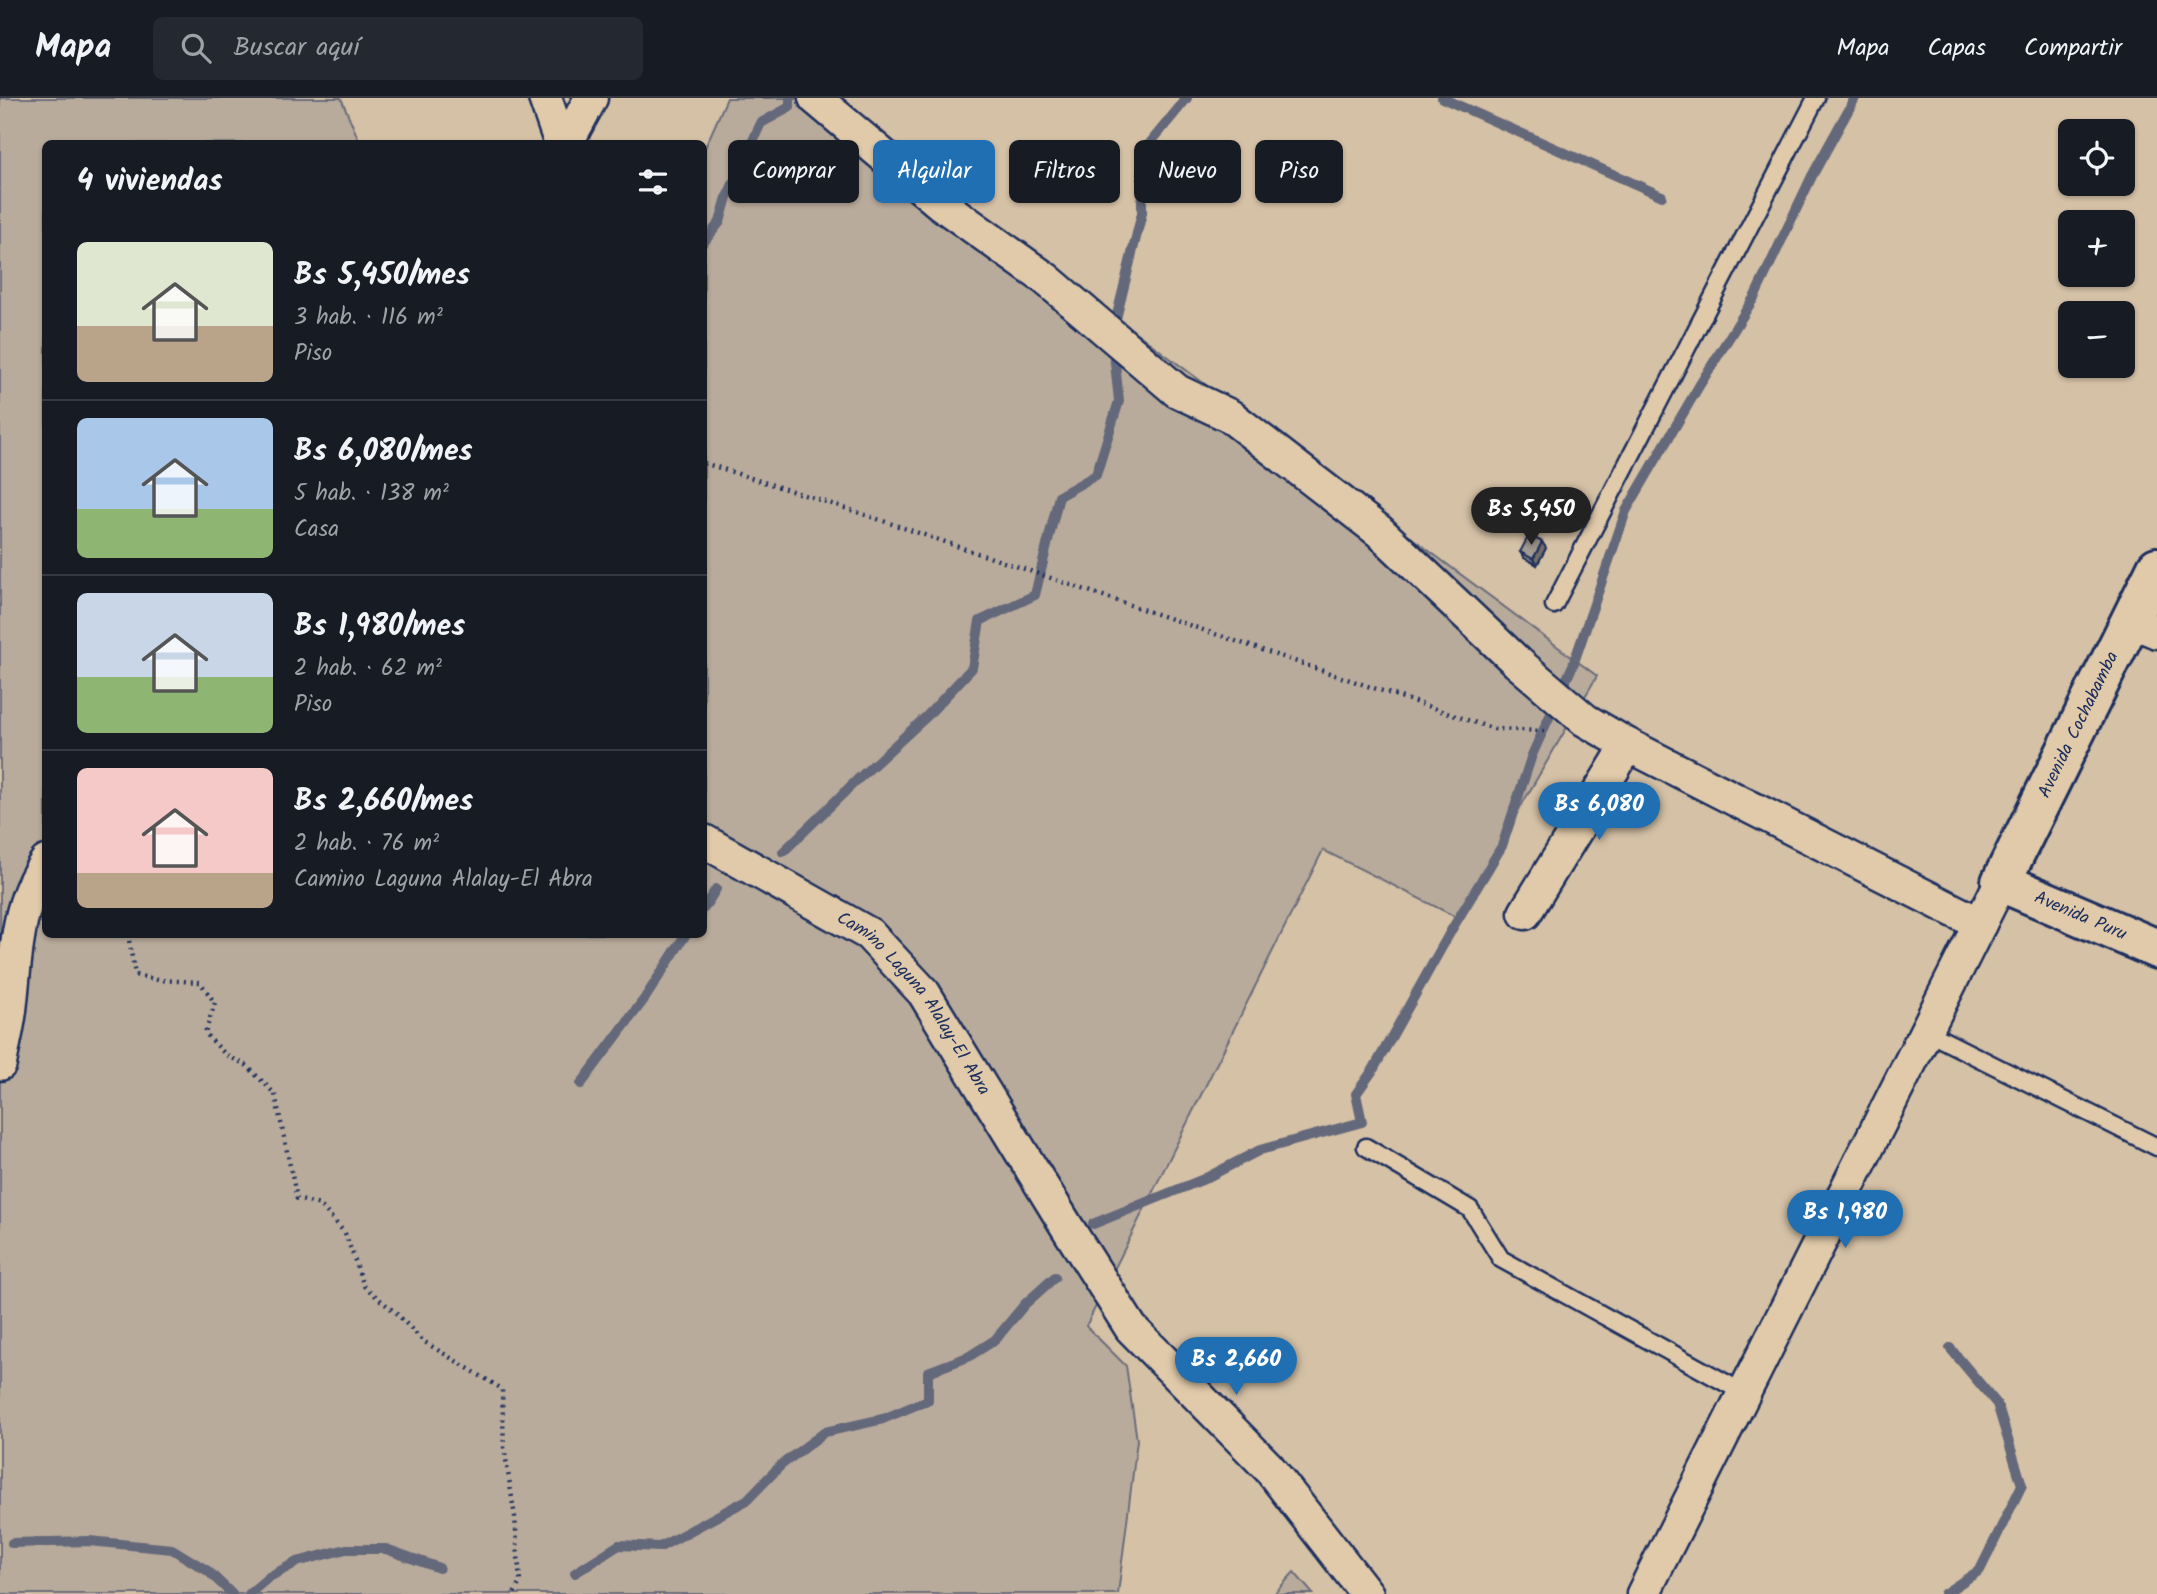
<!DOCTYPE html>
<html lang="es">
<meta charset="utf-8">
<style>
:root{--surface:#171b24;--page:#242831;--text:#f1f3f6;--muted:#9ea1a6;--line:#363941;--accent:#1f6fb2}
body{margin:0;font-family:Kalam,sans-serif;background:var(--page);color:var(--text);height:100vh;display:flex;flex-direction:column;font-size:26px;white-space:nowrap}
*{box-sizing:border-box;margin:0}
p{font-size:23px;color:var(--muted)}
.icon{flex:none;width:38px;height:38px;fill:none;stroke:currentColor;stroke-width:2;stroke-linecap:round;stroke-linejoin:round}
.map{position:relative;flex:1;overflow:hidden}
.drawer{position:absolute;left:42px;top:42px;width:665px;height:798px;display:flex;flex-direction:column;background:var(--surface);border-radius:10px;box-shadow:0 2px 5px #0004}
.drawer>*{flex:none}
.top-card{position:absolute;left:728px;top:42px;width:665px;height:63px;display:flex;gap:14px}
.tools{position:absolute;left:2058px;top:21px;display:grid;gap:14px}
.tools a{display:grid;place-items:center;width:77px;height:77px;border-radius:10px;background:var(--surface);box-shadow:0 2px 5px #0004;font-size:35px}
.price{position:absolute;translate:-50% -60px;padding:0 16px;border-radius:24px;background:var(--accent);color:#fff;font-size:23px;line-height:46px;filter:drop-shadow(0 2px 4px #0008)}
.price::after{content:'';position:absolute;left:50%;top:42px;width:21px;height:16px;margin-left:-10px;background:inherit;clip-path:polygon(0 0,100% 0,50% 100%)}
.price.selected{background:#222;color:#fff}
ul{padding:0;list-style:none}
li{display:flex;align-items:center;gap:21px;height:175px;padding:0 35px}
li+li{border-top:2px solid var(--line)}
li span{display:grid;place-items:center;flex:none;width:196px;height:140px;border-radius:10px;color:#555}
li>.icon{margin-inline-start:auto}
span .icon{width:84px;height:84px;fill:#fffc;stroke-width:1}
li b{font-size:30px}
h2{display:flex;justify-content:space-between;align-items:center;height:84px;padding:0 35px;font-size:30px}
.pill{padding:0 24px;border-radius:10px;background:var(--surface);box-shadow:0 2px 5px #0004;font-size:24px;line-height:63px}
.pill.selected{background:var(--accent);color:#fff}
header{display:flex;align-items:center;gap:42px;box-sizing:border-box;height:98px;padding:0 35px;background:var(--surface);border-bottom:2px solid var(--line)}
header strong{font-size:33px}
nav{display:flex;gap:38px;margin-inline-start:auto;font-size:24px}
.search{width:490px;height:63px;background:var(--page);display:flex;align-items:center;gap:18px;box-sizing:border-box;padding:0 24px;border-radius:10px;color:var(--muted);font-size:26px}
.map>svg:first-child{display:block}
.green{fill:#b9ab9b;stroke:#6a6d7c;stroke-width:2}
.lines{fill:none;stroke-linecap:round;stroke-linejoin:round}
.stream{stroke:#63677a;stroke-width:10}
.service-casing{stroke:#1b2f5e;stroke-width:21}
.minor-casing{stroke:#1b2f5e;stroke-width:37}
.tertiary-casing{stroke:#1b2f5e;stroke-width:44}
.path{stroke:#1b2f5e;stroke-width:4.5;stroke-dasharray:2 5;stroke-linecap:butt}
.service{stroke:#e1caaa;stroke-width:16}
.minor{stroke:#e1caaa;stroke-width:32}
.tertiary{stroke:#e1caaa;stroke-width:38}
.wall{fill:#8f867f;stroke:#1b2f5e;stroke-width:2}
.shaded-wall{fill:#746d68;stroke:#1b2f5e;stroke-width:2}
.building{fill:#a69c94;stroke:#1b2f5e;stroke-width:2}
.labels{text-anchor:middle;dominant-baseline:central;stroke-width:5;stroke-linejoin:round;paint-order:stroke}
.street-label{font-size:18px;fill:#1b2f5e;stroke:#e1caaa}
</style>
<header>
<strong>Mapa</strong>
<div class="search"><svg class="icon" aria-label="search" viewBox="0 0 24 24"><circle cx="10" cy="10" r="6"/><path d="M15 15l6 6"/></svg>Buscar aquí</div>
<nav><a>Mapa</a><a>Capas</a><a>Compartir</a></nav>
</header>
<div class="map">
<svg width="2157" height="1496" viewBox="0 0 2157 1496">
<rect width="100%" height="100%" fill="#d5c1a6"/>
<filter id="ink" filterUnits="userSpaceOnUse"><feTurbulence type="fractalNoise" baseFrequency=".0143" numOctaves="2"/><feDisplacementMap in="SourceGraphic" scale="14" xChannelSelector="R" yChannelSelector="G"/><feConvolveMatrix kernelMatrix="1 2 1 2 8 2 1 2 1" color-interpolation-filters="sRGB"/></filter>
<g filter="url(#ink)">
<path class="green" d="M 0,0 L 341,0 L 360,45 L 46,46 L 46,836 L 704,836 L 704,52 L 727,0 L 821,0 L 1597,578 L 1456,819 L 1323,752 L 1086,1228 L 1126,1268 L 1137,1342 L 1118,1496 L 0,1496 Z
M 1294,1474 L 1313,1496 L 1274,1496 Z"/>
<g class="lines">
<path class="stream" d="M 1442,0 L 1662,98
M 704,144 L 720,124 L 727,99 L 761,25 L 790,9 L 790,0
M 783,754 L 857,682 L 927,618 L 972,570 L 980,523 L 1035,497 L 1059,398 L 1096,377 L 1119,303 L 1112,237 L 1142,115 L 1142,55 L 1187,0
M 704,810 L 716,791
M 581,986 L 645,900 L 686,836
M 1093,1126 L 1204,1081 L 1260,1052 L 1362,1024 L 1356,996 L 1373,972 L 1452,831 L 1502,748 L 1532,657 L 1573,567 L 1626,413 L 1699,288 L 1755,198 L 1812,78 L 1855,0
M 12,1445 L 89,1443 L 172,1451 L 208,1473 L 232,1496
M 575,1475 L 619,1447 L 660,1449 L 747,1402 L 781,1367 L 825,1334 L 883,1321 L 928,1302 L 928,1274 L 968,1259 L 995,1242 L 1025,1206 L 1055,1179
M 249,1496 L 269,1479 L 297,1464 L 346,1451 L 386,1451 L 439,1470
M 1944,1496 L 1980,1472 L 2022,1387 L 1997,1306 L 1950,1250"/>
<g class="service-casing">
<path id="service" d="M 1554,507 L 1816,0
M 1925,933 L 2157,1049
M 1366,1049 L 1470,1111 L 1501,1161 L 1744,1295"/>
</g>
<g class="minor-casing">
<g id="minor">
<path d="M 545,0 L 561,46"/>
<path d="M 815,0 L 941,106 L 1046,181 L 1177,293 L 1230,318 L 1379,433 L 1517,564 L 1585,622 L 1628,647 L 1980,826"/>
<path d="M 566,46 L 591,0"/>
<path d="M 2131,523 L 2157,534"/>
<path id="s1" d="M 704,743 L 869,836 L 924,895 L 1067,1129 L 1131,1230 L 1269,1370 L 1367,1496"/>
<path d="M 1525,815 L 1628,647"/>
<path d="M 0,966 C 3,948 8,930 10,912 C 16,862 15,807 46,764"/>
<path d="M 1643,1496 L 2001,784"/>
</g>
</g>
<g class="tertiary-casing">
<g id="tertiary">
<path id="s2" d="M 2157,469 L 2001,784 L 2157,851"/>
</g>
</g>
<path class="path" d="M 704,365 L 851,412 L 1494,631 L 1544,633
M 128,836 L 135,877 L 158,882 L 200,884 L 215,905 L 205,935 L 226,957 L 246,967 L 275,996 L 297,1101 L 320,1107 L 345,1135 L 364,1188 L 397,1216 L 423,1243 L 502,1291 L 504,1349 L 515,1419 L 520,1484 L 514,1496"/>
<use href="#service" class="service"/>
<use href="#minor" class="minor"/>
<use href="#tertiary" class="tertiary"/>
</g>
<path class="wall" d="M 1542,444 L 1546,450 L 1537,467 L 1524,460 L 1520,454 Z"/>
<path class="shaded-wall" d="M 1542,444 L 1546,450 L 1537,467 L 1533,461 Z"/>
<path class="building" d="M 1529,437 L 1542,444 L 1533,461 L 1520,454 Z"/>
</g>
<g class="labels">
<g class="street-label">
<text transform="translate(2079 627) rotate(-64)">Avenida Cochabamba</text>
<text stroke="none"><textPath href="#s2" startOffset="438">Avenida Puru</textPath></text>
<text stroke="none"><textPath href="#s1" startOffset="271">Camino Laguna Alalay-El Abra</textPath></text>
</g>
</g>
</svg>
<div class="tools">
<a><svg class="icon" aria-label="locate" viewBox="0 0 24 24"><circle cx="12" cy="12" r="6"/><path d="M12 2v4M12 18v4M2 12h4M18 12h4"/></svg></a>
<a>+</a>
<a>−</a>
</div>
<b class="price selected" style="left:1531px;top:449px">Bs 5,450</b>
<b class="price" style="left:1599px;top:744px">Bs 6,080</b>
<b class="price" style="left:1845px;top:1152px">Bs 1,980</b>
<b class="price" style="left:1236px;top:1299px">Bs 2,660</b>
<div class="top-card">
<a class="pill">Comprar</a>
<a class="pill selected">Alquilar</a>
<a class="pill">Filtros</a>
<a class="pill">Nuevo</a>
<a class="pill">Piso</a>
</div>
<section class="drawer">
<h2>4 viviendas<svg class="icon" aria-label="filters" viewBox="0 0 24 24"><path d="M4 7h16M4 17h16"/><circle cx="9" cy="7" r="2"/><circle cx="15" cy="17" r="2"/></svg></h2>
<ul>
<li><span style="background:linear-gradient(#dfe7d0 60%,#b9a48a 0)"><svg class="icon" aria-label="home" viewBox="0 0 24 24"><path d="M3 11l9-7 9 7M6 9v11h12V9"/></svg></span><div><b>Bs 5,450/mes</b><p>3 hab. · 116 m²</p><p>Piso</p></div></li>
<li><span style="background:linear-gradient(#a9c7e8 65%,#8fb573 0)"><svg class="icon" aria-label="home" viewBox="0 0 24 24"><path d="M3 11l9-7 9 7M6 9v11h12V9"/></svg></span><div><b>Bs 6,080/mes</b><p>5 hab. · 138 m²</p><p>Casa</p></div></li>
<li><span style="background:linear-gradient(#c9d6e8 60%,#8fb573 0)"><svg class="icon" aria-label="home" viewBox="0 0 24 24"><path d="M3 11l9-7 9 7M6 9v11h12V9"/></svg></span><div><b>Bs 1,980/mes</b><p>2 hab. · 62 m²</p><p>Piso</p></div></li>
<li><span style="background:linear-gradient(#f6c9c9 75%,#b9a48a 0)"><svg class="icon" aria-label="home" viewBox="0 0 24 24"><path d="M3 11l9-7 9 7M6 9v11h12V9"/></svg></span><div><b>Bs 2,660/mes</b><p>2 hab. · 76 m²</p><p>Camino Laguna Alalay-El Abra</p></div></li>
</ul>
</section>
</div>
